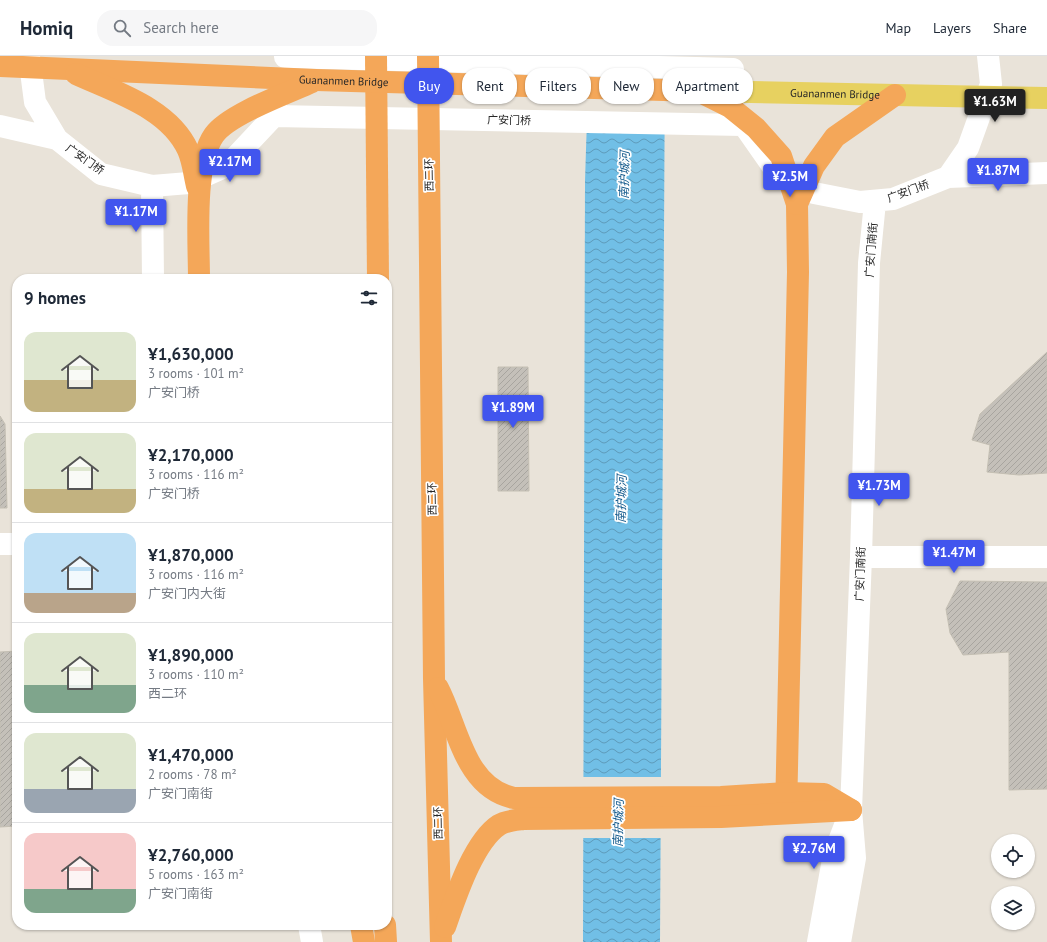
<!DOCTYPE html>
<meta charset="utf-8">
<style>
:root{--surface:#fff;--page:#f6f6f7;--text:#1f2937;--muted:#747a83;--line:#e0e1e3;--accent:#4155ee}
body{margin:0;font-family:"PT Sans","Noto Sans SC",sans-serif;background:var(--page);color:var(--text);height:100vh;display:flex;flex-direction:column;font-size:15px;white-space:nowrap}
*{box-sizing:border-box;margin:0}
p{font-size:13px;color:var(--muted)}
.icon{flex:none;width:22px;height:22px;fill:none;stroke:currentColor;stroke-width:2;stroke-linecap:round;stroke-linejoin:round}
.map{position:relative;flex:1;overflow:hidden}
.panel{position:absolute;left:12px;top:218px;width:380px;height:656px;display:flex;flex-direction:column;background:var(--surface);border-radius:16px;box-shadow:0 1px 3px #0004}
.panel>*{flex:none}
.banner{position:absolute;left:404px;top:12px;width:380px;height:36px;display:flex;gap:8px}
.tools{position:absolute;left:991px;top:778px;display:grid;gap:8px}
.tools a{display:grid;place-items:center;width:44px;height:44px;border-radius:50%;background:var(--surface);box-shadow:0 1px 3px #0004;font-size:20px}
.price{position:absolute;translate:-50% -34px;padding:0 9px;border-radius:4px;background:var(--accent);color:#fff;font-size:13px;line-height:26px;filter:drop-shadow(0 1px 2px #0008)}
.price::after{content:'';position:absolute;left:50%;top:24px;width:12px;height:9px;margin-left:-6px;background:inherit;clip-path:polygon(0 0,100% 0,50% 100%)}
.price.current{background:#222;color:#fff}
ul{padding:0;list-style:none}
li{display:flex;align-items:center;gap:12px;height:100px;padding:0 12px}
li+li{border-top:1px solid var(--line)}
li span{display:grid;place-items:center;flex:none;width:112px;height:80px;border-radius:12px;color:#555}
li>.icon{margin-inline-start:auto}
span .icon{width:48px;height:48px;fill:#fffc;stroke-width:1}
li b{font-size:17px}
h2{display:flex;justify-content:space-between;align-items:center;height:48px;padding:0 12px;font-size:17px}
.pill{padding:0 14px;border-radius:16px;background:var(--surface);box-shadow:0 1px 3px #0004;font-size:14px;line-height:36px}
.pill.current{background:var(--accent);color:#fff}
header{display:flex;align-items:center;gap:24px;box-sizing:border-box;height:56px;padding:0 20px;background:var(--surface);border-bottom:1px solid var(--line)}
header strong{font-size:19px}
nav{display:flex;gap:22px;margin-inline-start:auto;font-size:14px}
.search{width:280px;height:36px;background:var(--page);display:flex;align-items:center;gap:10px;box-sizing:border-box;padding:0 14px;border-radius:16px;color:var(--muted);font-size:15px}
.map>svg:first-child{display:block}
.water{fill:url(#water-waves)}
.pier{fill:#e9e3d9}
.building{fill:url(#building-hatch);stroke:#c4bfb3}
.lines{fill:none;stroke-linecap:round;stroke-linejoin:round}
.street{stroke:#fff;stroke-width:22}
.secondary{stroke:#fff;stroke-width:22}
.primary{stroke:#e7d160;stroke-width:22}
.highway{stroke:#f4a759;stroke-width:22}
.labels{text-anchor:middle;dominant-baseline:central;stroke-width:3.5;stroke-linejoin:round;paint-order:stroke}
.street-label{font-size:11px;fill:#272727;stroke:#fff}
.water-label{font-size:12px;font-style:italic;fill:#155b8d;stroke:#fff}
</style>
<header>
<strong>Homiq</strong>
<div class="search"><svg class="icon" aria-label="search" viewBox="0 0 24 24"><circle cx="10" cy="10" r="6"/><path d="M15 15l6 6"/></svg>Search here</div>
<nav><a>Map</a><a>Layers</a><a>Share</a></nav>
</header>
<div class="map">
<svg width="1047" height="886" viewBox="0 0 1047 886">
<defs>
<pattern id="water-waves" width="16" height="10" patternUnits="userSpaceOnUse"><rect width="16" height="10" fill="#71bfe6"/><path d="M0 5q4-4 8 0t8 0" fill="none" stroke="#5d9bba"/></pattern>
<pattern id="building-hatch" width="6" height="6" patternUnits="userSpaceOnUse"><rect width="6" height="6" fill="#c4c0b9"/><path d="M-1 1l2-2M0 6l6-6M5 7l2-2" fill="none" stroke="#a8a59f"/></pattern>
</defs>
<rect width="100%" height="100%" fill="#e9e3d9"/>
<path class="water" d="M 589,0 L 665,0 L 660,886 L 583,886 L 585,125 Z"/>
<path class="pier" d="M 587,0 L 667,0 L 666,76 L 585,73 Z
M 581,721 L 664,721 L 663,782 L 581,782 Z"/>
<path class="building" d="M 1047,296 L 1047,417 L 1019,419 L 987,416 L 990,389 L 972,384 L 980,358 Z
M 498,311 L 528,311 L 529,435 L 498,435 Z
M 0,360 L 5,368 L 7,452 L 0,452 Z
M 960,525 L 1047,526 L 1047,733 L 1009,734 L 1009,596 L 963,599 L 950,577 L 946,553 Z
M 17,595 L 17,770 L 0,771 L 0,596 Z"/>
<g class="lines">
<path class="street" d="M 0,488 L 17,488
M 861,501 L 1047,501"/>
<path class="secondary" d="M 29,0 L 35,46 L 57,83 L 101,118 L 152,130 L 189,127 L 227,110 L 274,60 L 276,46
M 285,1 L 733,13
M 274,60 L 743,69
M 0,70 L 57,83
M 745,71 L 773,111 L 814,137 L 860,146 L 893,143 L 948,121 L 968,92 L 991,28 L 988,0
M 948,121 L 1047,117
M 152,130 L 153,223
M 309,869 L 312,886
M 818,886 L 834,798 L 849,759
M 840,886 L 855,802 L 851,754 L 861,501 L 869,207 L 875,146"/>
<path class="primary" id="s1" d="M 698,35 L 1047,42"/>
<g class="highway">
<path d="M 376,0 L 378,223"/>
<path d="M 428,0 L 434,623 L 441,886"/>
<path id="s2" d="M 0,10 L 316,24 L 698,35 L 730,51 L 756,72 L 781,100 L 797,148 L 798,216 L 786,757"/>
<path d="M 76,18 C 115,36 169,52 188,94 C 193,105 194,118 197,130"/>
<path d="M 797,148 L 814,110 L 835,81 L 895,39"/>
<path d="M 199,223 C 199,186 193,109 214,79 C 229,58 288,37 312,26"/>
<path d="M 438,632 C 458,670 464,732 514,742 L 721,741 L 786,737 L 824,738 L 851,754"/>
<path d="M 361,869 L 364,886"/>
<path d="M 385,869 L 386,886"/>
<path d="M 445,871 C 455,843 473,786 499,769 C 505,765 516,764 523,763 L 721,761 L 851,754"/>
</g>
</g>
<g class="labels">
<g class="street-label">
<text stroke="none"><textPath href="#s2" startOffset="344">Guananmen Bridge</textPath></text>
<text stroke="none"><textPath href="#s1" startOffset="137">Guananmen Bridge</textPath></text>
<text transform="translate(509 64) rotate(1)">广安门桥</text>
<text transform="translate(85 103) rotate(35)">广安门桥</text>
<text transform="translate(429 119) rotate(-91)">西二环</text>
<text transform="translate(908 135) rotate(-20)">广安门桥</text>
<text transform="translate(871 194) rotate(-86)">广安门南街</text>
<text transform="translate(432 443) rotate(-91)">西二环</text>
<text transform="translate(860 518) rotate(-88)">广安门南街</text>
<text transform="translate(438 767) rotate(-91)">西二环</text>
</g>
<g class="water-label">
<text transform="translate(624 119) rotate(-89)">南护城河</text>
<text transform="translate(621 443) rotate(-89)">南护城河</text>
<text transform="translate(618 767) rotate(-89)">南护城河</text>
</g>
</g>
</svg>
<div class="tools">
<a><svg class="icon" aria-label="locate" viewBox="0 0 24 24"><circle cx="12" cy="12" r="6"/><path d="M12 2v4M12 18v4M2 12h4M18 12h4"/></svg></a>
<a><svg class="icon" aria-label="layers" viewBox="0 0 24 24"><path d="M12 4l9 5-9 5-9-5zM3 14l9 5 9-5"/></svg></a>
</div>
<b class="price current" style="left:995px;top:67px">¥1.63M</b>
<b class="price" style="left:230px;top:127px">¥2.17M</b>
<b class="price" style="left:998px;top:136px">¥1.87M</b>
<b class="price" style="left:790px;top:142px">¥2.5M</b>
<b class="price" style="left:136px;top:177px">¥1.17M</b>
<b class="price" style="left:513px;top:373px">¥1.89M</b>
<b class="price" style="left:879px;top:451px">¥1.73M</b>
<b class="price" style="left:954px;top:518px">¥1.47M</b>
<b class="price" style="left:814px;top:814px">¥2.76M</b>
<div class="banner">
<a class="pill current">Buy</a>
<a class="pill">Rent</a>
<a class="pill">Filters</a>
<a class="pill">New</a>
<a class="pill">Apartment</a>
</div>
<section class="panel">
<h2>9 homes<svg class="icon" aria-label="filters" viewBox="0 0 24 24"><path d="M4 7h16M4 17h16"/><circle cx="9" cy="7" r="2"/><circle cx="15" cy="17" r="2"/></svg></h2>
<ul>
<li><span style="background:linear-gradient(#dfe7d0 60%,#c2b280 0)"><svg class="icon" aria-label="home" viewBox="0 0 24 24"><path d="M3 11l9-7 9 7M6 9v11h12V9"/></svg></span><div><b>¥1,630,000</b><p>3 rooms · 101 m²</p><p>广安门桥</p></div></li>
<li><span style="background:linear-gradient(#dfe7d0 70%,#c2b280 0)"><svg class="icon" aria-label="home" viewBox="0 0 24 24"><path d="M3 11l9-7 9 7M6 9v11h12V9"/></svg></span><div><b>¥2,170,000</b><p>3 rooms · 116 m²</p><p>广安门桥</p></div></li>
<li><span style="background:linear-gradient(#bfe0f5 75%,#b9a48a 0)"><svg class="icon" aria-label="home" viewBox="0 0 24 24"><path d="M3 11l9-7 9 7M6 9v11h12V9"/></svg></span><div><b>¥1,870,000</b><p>3 rooms · 116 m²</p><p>广安门内大街</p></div></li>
<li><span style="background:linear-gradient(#dfe7d0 65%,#7fa58c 0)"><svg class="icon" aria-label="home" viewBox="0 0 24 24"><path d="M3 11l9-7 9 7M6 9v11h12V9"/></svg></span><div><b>¥1,890,000</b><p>3 rooms · 110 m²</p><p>西二环</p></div></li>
<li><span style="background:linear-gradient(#dfe7d0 70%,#9aa5b1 0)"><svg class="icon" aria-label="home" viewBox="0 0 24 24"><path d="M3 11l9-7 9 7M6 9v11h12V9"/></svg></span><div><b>¥1,470,000</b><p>2 rooms · 78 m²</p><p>广安门南街</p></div></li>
<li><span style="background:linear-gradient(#f6c9c9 70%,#7fa58c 0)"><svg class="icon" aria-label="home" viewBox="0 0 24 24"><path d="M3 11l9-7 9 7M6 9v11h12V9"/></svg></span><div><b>¥2,760,000</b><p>5 rooms · 163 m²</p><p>广安门南街</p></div></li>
</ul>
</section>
</div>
